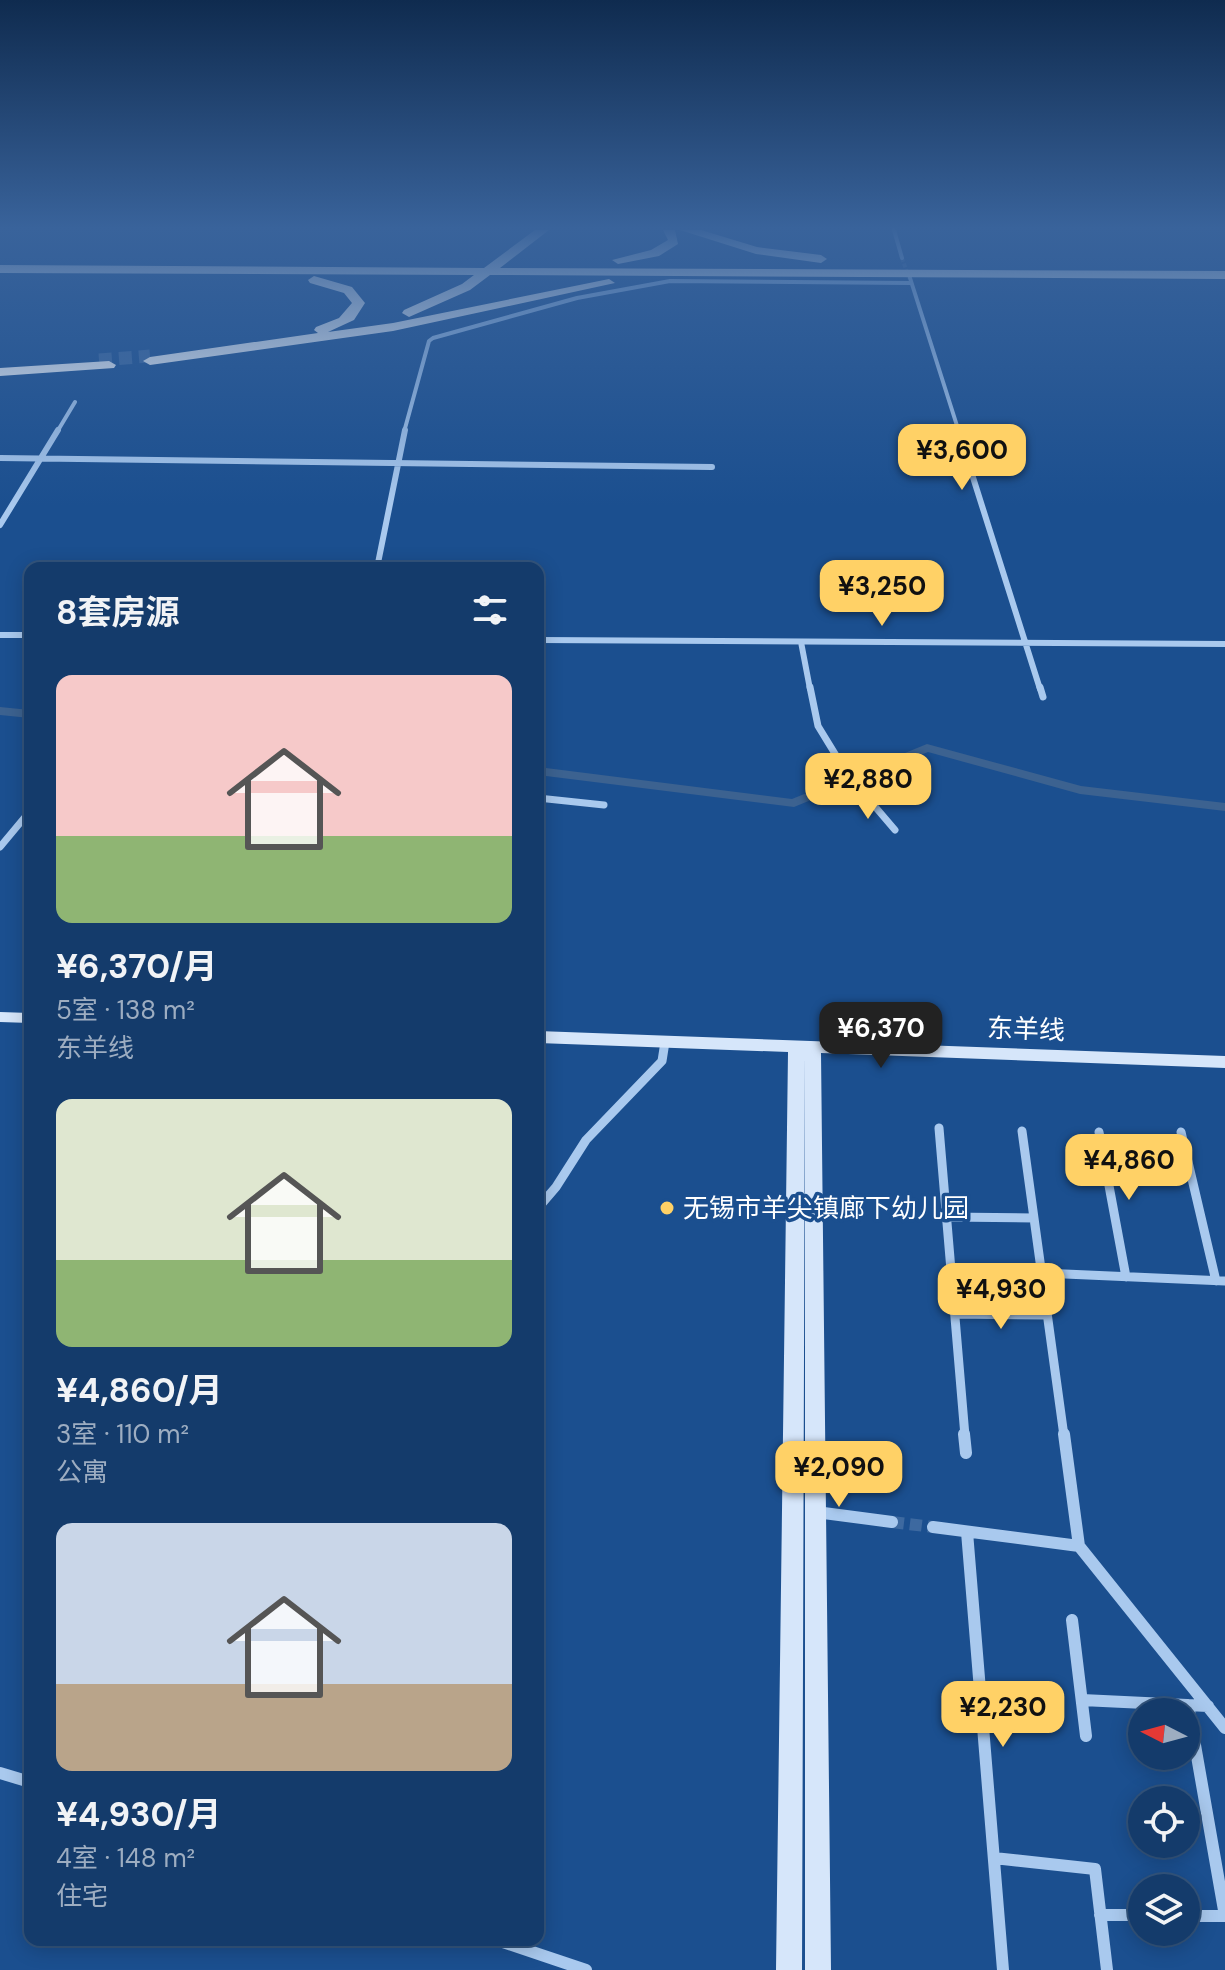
<!DOCTYPE html>
<html lang="zh">
<meta charset="utf-8">
<style>
:root{--surface:#143b6b;--page:#1d4271;--text:#f1f3f6;--muted:#9dadc1;--line:#33557e;--accent:#ffd166}
body{margin:0;font-family:"DM Sans","Noto Sans SC",sans-serif;background:var(--page);color:var(--text);height:100vh;display:flex;flex-direction:column;font-size:30px;white-space:nowrap}
*{box-sizing:border-box;margin:0}
p{font-size:26px;color:var(--muted)}
.icon{flex:none;width:44px;height:44px;fill:none;stroke:currentColor;stroke-width:2;stroke-linecap:round;stroke-linejoin:round}
.map{position:relative;flex:1;overflow:hidden}
.side{position:absolute;left:24px;top:562px;width:520px;height:1384px;display:flex;flex-direction:column;background:var(--surface);border-radius:16px;box-shadow:0 4px 20px #0003,0 0 0 2px var(--line)}
.side>*{flex:none}
.needle{width:52px;rotate:276deg}
.buttons{position:absolute;left:1128px;top:1698px;display:grid;gap:16px}
.buttons a{display:grid;place-items:center;width:72px;height:72px;border-radius:50%;background:var(--surface);box-shadow:0 4px 20px #0003,0 0 0 2px var(--line);font-size:40px}
.price{position:absolute;translate:-50% -68px;padding:0 18px;border-radius:16px;background:var(--accent);color:#111;font-size:26px;line-height:52px;filter:drop-shadow(0 2px 4px #0008)}
.price::after{content:'';position:absolute;left:50%;top:48px;width:24px;height:18px;margin-left:-12px;background:inherit;clip-path:polygon(0 0,100% 0,50% 100%)}
.price.current{background:#222;color:#fff}
ul{padding:0;list-style:none}
li{display:grid;align-content:center;gap:16px;height:424px;padding:0 32px}
li span{display:grid;place-items:center;height:248px;border-radius:16px;color:#555}
li>.icon{margin-inline-start:auto}
span .icon{width:144px;height:144px;fill:#fffc;stroke-width:1}
li b{font-size:34px}
h2{display:flex;justify-content:space-between;align-items:center;height:96px;padding:0 32px;font-size:34px}
.map>svg:first-child{display:block}
.lines{fill:none;stroke-linecap:round;stroke-linejoin:round}
.canal{fill:#3c6290;fill-rule:evenodd}
.street-tunnel-far1{stroke:#3d69a0;stroke-width:4;stroke-dasharray:4 2;stroke-linecap:butt}
.street-tunnel{stroke:#3d69a0;stroke-width:12;stroke-dasharray:12 6;stroke-linecap:butt}
.highway-tunnel{stroke:#3d69a0;stroke-width:13;stroke-dasharray:13 7;stroke-linecap:butt}
.street-far4{stroke:#a9c9ee;stroke-width:4}
.street-far3{stroke:#a9c9ee;stroke-width:6}
.street-far2{stroke:#a9c9ee;stroke-width:7}
.street-far1{stroke:#a9c9ee;stroke-width:9}
.street{stroke:#a9c9ee;stroke-width:12}
.secondary{fill:#d6e6fa;fill-rule:evenodd}
.highway{fill:#fff;fill-rule:evenodd}
.poi-dot{fill:#ffd166;stroke:#1b4f8f;stroke-width:3}
.labels{text-anchor:middle;dominant-baseline:central;stroke-width:7;stroke-linejoin:round;paint-order:stroke}
.street-label{font-size:26px;fill:#fff;stroke:#1b4f8f}
.poi-label{font-size:26px;fill:#fff;stroke:#1b4f8f;text-anchor:start}
</style>
<div class="map">
<svg width="1225" height="1970" viewBox="0 0 1225 1970">
<rect width="100%" height="100%" fill="#1b4f8f"/>
<g class="lines">
<path class="canal" d="M 0,707 L 30,710 L 30,718 L 0,715 Z
M 927,744 L 1081,786 L 1225,803 L 1225,811 L 1080,794 L 928,752 L 794,807 L 538,775 L 538,767 L 792,799 Z"/>
<path class="street-tunnel-far1" d="M 902,258 L 909,278"/>
<path class="street-tunnel" d="M 892,1522 L 933,1527"/>
<path class="highway-tunnel" d="M 99,360 L 150,356"/>
<path class="street-far4" d="M 894,230 L 902,258
M 910,278 L 959,432
M 57,432 L 75,402
M 404,432 L 429,341 L 433,338 L 577,298 L 670,281 L 911,283"/>
<path class="street-far3" d="M 958,430 L 1040,689
M 0,458 L 712,467
M 0,525 L 58,430
M 377,568 L 405,430
M 0,635 L 30,635
M 538,640 L 1225,644
M 801,642 L 810,689"/>
<path class="street-far2" d="M 810,687 L 818,726 L 848,775 L 895,830
M 1040,687 L 1043,697
M 538,798 L 604,805
M 0,847 L 30,811"/>
<path class="street-far1" d="M 939,1128 L 965,1436
M 1022,1131 L 1064,1436
M 1099,1132 L 1126,1277
M 1181,1132 L 1216,1281
M 538,1208 L 556,1187 L 586,1140 L 662,1061 L 665,1042
M 947,1217 L 1034,1218
M 1042,1273 L 1225,1281
M 955,1314 L 1047,1315"/>
<path class="street" d="M 964,1434 L 966,1453
M 1064,1434 L 1079,1546
M 816,1512 L 892,1522
M 933,1527 L 1079,1546 L 1225,1728
M 967,1532 L 1003,1970
M 1072,1620 L 1086,1736
M 1082,1700 L 1208,1706
M 1188,1705 L 1225,1916
M 0,1773 L 30,1782
M 994,1858 L 1095,1869 L 1107,1970
M 1100,1915 L 1142,1915
M 1186,1916 L 1225,1916
M 497,1940 L 586,1970"/>
<path class="secondary" d="M 0,1012 L 30,1013 L 30,1023 L 0,1022 Z
M 538,1031 L 1225,1056 L 1225,1068 L 821,1053 L 831,1970 L 805,1970 L 805,1052 L 802,1970 L 776,1970 L 788,1052 L 538,1043 Z"/>
<path class="highway" d="M 535,230 L 549,230 L 500,268 L 1225,271 L 1225,279 L 490,275 L 470,290 L 409,317 L 402,313 L 404,310 L 462,284 L 474,275 L 0,273 L 0,265 L 484,268 Z
M 663,230 L 675,230 L 678,244 L 659,256 L 618,264 L 612,260 L 651,250 L 668,240 Z
M 680,230 L 701,230 L 757,247 L 821,255 L 827,259 L 821,263 L 756,254 Z
M 314,276 L 352,287 L 365,303 L 354,320 L 328,332 L 393,323 L 609,279 L 615,283 L 393,331 L 150,365 L 143,361 L 150,357 L 318,333 L 314,330 L 316,327 L 339,318 L 352,303 L 344,293 L 310,283 L 308,280 Z
M 109,361 L 116,365 L 114,368 L 0,376 L 0,368 Z"/>
</g>
<linearGradient id="sky" x2="0" y2="1"><stop stop-color="#0f2b4f"/><stop offset="0.45" stop-color="#39639b"/><stop offset="1" stop-color="#39639b" stop-opacity="0"/></linearGradient>
<rect width="1225" height="506" fill="url(#sky)"/>
<circle class="poi-dot" cx="667" cy="1208" r="8"/>
<g class="labels">
<g class="street-label">
<text transform="translate(1026 1029) rotate(2)">东羊线</text>
</g>
<g class="poi-label">
<text x="683" y="1208">无锡市羊尖镇廊下幼儿园</text>
</g>
</g>
</svg>
<div class="buttons">
<a><svg class="needle" viewBox="-14 -14 28 28"><path d="M0-13l5 13h-10z" fill="#e53935"/><path d="M0 13l5-13h-10z" fill="#9dadc1"/></svg></a>
<a><svg class="icon" aria-label="locate" viewBox="0 0 24 24"><circle cx="12" cy="12" r="6"/><path d="M12 2v4M12 18v4M2 12h4M18 12h4"/></svg></a>
<a><svg class="icon" aria-label="layers" viewBox="0 0 24 24"><path d="M12 4l9 5-9 5-9-5zM3 14l9 5 9-5"/></svg></a>
</div>
<b class="price" style="left:962px;top:492px">¥3,600</b>
<b class="price" style="left:882px;top:628px">¥3,250</b>
<b class="price" style="left:868px;top:821px">¥2,880</b>
<b class="price current" style="left:881px;top:1070px">¥6,370</b>
<b class="price" style="left:1129px;top:1202px">¥4,860</b>
<b class="price" style="left:1001px;top:1331px">¥4,930</b>
<b class="price" style="left:839px;top:1509px">¥2,090</b>
<b class="price" style="left:1003px;top:1749px">¥2,230</b>
<section class="side">
<h2>8套房源<svg class="icon" aria-label="filters" viewBox="0 0 24 24"><path d="M4 7h16M4 17h16"/><circle cx="9" cy="7" r="2"/><circle cx="15" cy="17" r="2"/></svg></h2>
<ul>
<li><span style="background:linear-gradient(#f6c9c9 65%,#8fb573 0)"><svg class="icon" aria-label="home" viewBox="0 0 24 24"><path d="M3 11l9-7 9 7M6 9v11h12V9"/></svg></span><div><b>¥6,370/月</b><p>5室 · 138 m²</p><p>东羊线</p></div></li>
<li><span style="background:linear-gradient(#dfe7d0 65%,#8fb573 0)"><svg class="icon" aria-label="home" viewBox="0 0 24 24"><path d="M3 11l9-7 9 7M6 9v11h12V9"/></svg></span><div><b>¥4,860/月</b><p>3室 · 110 m²</p><p>公寓</p></div></li>
<li><span style="background:linear-gradient(#c9d6e8 65%,#b9a48a 0)"><svg class="icon" aria-label="home" viewBox="0 0 24 24"><path d="M3 11l9-7 9 7M6 9v11h12V9"/></svg></span><div><b>¥4,930/月</b><p>4室 · 148 m²</p><p>住宅</p></div></li>
</ul>
</section>
</div>
